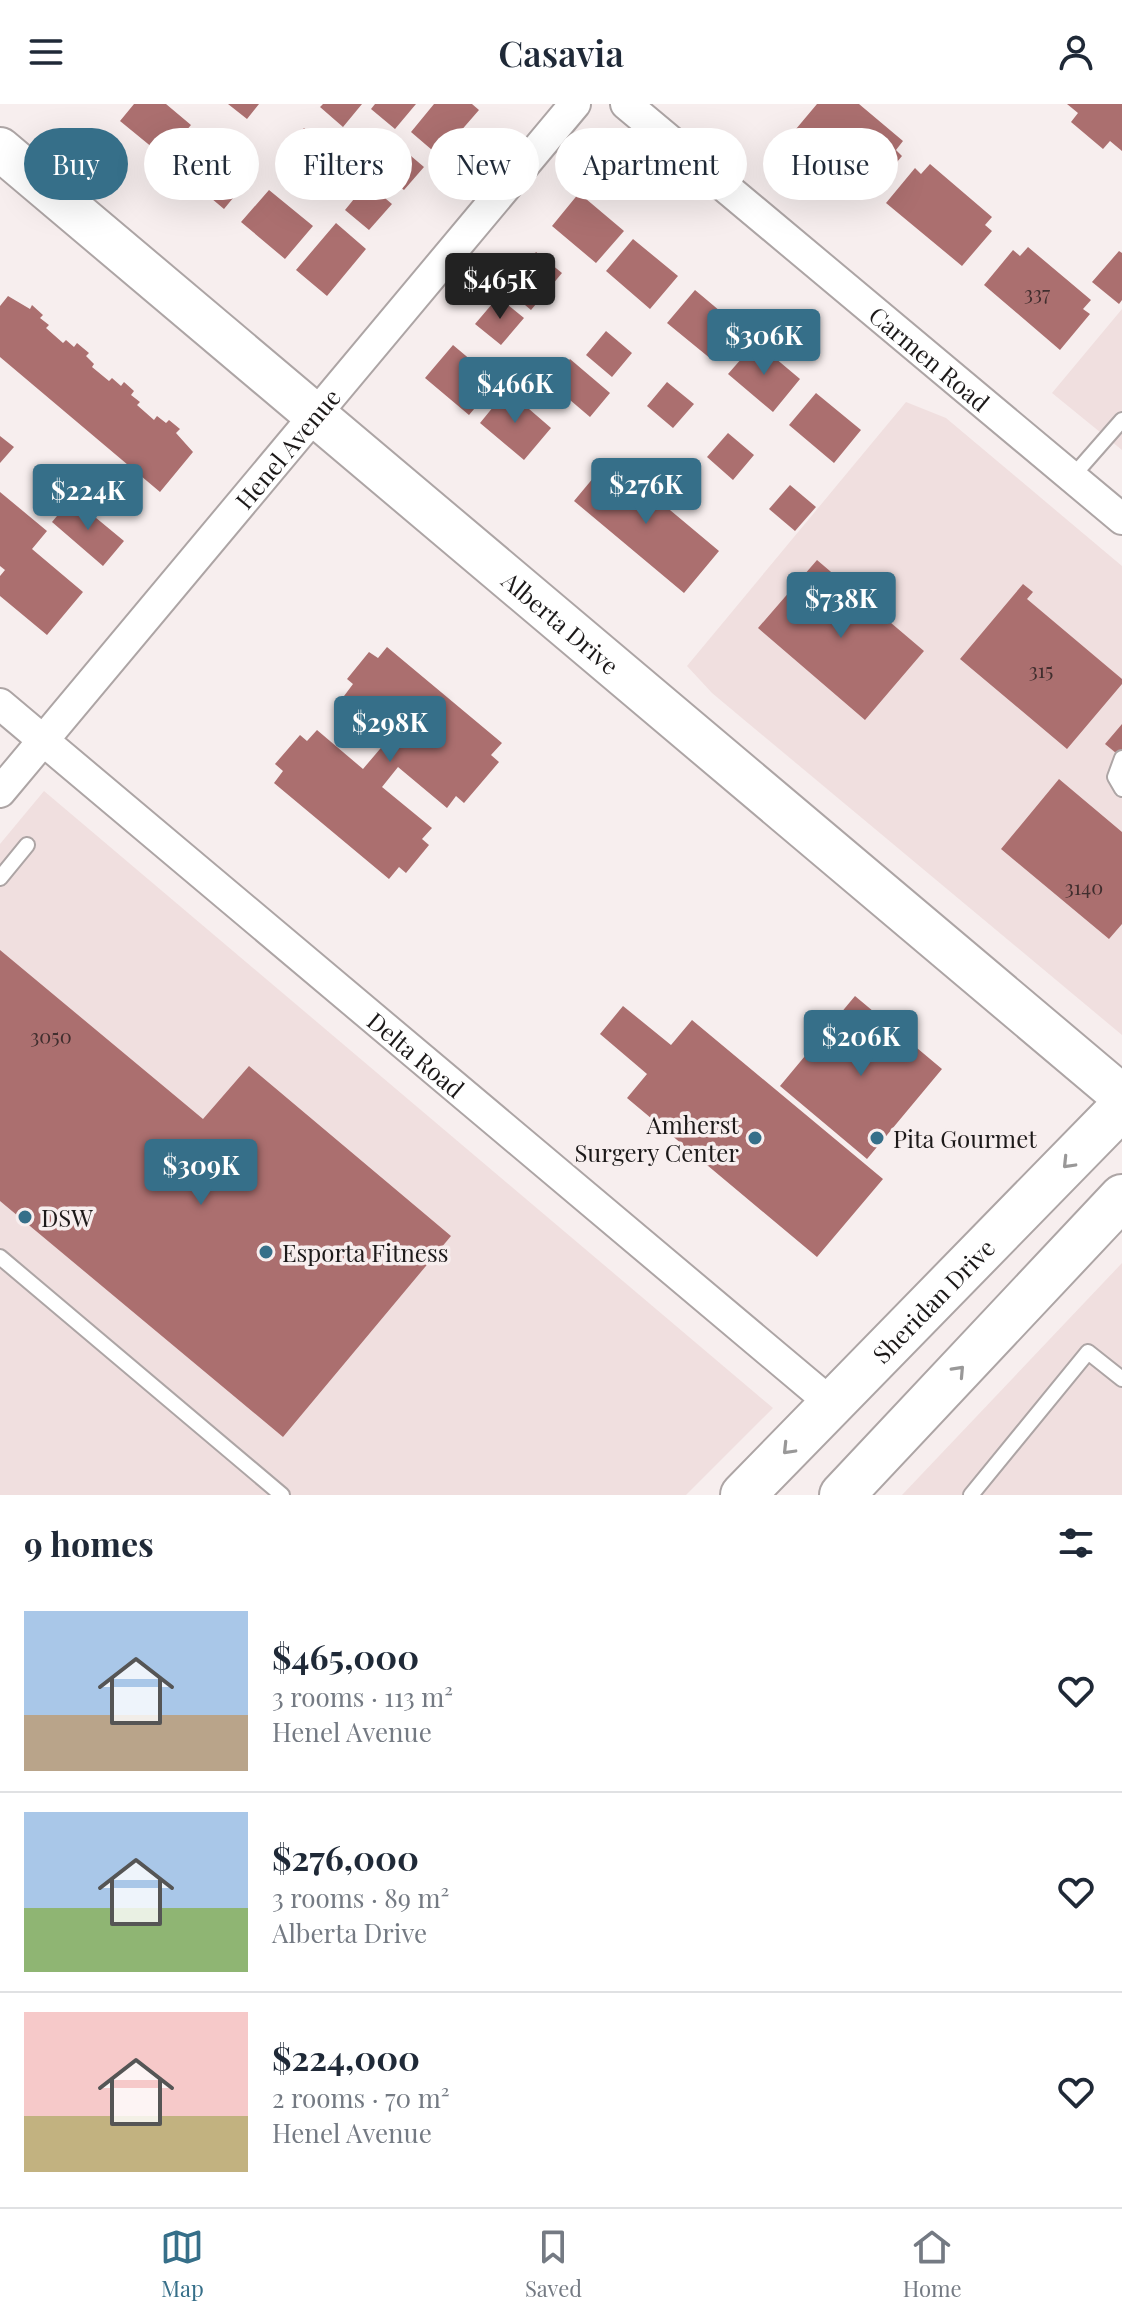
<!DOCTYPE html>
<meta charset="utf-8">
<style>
:root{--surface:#fff;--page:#f6f6f7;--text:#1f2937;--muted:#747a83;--line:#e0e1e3;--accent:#366f89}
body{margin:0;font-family:"Playfair Display",serif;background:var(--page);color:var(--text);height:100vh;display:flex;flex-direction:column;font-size:30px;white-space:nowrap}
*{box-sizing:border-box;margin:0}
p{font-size:26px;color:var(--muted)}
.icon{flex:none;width:44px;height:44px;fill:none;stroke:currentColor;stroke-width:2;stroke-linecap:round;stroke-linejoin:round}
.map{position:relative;height:1391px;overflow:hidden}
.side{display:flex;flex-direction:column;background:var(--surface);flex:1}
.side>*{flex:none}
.hud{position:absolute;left:24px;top:24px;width:1074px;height:72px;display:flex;gap:16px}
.price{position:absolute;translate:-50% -68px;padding:0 18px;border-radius:8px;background:var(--accent);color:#fff;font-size:26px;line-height:52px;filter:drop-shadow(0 2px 4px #0008)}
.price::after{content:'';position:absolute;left:50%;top:48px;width:24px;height:18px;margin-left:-12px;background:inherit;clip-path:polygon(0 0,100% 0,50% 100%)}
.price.active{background:#222;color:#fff}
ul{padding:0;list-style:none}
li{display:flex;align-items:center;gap:24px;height:200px;padding:0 24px}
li+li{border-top:2px solid var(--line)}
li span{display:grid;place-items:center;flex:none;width:224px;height:160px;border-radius:0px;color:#555}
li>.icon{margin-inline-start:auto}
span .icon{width:96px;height:96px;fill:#fffc;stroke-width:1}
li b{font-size:34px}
h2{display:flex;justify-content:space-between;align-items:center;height:96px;padding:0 24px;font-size:34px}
.tag{padding:0 28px;border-radius:36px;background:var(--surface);box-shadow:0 8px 32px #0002;font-size:28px;line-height:72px}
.tag.active{background:var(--accent);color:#fff}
header{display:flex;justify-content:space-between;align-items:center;height:104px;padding:0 24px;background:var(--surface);font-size:36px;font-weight:600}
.tab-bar{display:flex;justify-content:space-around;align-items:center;height:112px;border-top:2px solid var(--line);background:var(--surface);font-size:22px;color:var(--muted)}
.tab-bar a{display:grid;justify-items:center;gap:4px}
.tab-bar .active{color:var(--accent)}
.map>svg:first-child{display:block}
.built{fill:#f0dfdf}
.building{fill:#ab6f6f}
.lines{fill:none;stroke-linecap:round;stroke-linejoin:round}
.lane-casing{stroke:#ada5a5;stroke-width:18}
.street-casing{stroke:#ada5a5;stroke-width:34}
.secondary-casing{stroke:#ada5a5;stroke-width:46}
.primary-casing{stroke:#ada5a5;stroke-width:48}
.lane{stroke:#fff;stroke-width:14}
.street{stroke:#fff;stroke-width:30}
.secondary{stroke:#fff;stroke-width:42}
.primary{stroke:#fff;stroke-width:44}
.oneway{stroke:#999898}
.poi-dot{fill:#366f89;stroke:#f7eeee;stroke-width:3}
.labels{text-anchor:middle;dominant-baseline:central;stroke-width:7;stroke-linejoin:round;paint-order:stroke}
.number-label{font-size:20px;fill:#402e2e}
.street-label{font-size:24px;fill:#1c1919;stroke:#f7eeee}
.poi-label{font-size:24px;fill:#1c1919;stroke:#f7eeee;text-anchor:start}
</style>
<header><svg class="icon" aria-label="menu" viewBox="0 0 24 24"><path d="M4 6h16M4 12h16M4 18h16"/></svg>Casavia<svg class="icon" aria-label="person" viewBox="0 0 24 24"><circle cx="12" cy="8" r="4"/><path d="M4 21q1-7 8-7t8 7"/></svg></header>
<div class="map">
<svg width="1122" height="1391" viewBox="0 0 1122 1391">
<rect width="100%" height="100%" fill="#f7eeee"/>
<path class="built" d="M 1122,205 L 1122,346 L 1052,289 Z
M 906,298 L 946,314 L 1122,462 L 1122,931 L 712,589 L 687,562 Z
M 44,687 L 773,1304 L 686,1391 L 0,1391 L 0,740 Z
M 1122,1159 L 1122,1391 L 902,1391 Z"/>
<path class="building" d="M 134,0 L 166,0 L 191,21 L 164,53 L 120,17 Z
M 228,0 L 259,0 L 247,15 Z
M 323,0 L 362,0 L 343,23 L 320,3 Z
M 375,0 L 416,0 L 395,25 L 371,5 Z
M 434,0 L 472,0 L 479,6 L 439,52 L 411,28 Z
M 817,0 L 859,0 L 903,37 L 896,46 L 902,52 L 872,88 L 796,25 Z
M 1067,0 L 1122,0 L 1122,47 L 1110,37 L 1103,45 L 1071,18 L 1078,9 Z
M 304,24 L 326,42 L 308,65 L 285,46 Z
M 208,35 L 252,71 L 224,105 L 180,68 Z
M 398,41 L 424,63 L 404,86 L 378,65 Z
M 930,60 L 992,113 L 985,121 L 992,127 L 962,162 L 886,99 L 915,64 L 921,70 Z
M 367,79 L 392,100 L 369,126 L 345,106 Z
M 269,86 L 313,122 L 285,155 L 241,118 Z
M 579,89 L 624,127 L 596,159 L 552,122 Z
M 336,119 L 366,145 L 327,192 L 296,166 Z
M 633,135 L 678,172 L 650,205 L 606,167 Z
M 1028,143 L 1091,196 L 1083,205 L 1090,210 L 1060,246 L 984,181 L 1013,146 L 1020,152 Z
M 1119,147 L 1122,149 L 1122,196 L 1119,200 L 1092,178 Z
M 536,148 L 562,169 L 531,206 L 506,185 Z
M 695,186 L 739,223 L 711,255 L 667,219 Z
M 8,192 L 30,205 L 32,201 L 43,211 L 40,214 L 49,221 L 46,224 L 63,239 L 66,236 L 74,243 L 77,239 L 89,249 L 86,252 L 94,260 L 92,263 L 109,277 L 112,274 L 121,282 L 124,278 L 134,287 L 131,291 L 140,298 L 137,301 L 154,316 L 157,312 L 166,319 L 169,316 L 180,325 L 176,329 L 193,348 L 160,388 L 0,253 L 0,202 Z
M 498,193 L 524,214 L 501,241 L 475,220 Z
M 606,227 L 632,249 L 612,273 L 586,251 Z
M 756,238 L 800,275 L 773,308 L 728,270 Z
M 453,241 L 497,278 L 469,311 L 425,274 Z
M 570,255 L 610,289 L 590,313 L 550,279 Z
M 667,278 L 694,300 L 673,324 L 647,302 Z
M 507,286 L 551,324 L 524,356 L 480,319 Z
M 816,289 L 861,326 L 834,359 L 789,321 Z
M 728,329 L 754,351 L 733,376 L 707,353 Z
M 0,332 L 14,343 L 0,359 Z
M 609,355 L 719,447 L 684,489 L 574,397 Z
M 790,381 L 816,403 L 795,427 L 769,405 Z
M 0,388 L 47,427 L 32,445 L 83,488 L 47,531 L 0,492 L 0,472 L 5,466 L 0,462 Z
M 72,394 L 124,437 L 103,462 L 52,418 Z
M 817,456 L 924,547 L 865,616 L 758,524 Z
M 1023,480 L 1033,488 L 1027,495 L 1122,575 L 1122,580 L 1067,645 L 960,555 Z
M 387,543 L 502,639 L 491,651 L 499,658 L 464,699 L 456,692 L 447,704 L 398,663 L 382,683 L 432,724 L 422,735 L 429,741 L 406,769 L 399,763 L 389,775 L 274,679 L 283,667 L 275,660 L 300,631 L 307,637 L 317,626 L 363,665 L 391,632 L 344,592 L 353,580 L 347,575 L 369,548 L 378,554 Z
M 1122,620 L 1122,654 L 1105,640 Z
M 1059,675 L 1122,728 L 1122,820 L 1109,835 L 1001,745 Z
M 0,846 L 203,1015 L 249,962 L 451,1132 L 283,1333 L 0,1097 Z
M 855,892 L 942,965 L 867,1055 L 780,982 Z
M 623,902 L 671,941 L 692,916 L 883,1075 L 817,1153 L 627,994 L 647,970 L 600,930 Z"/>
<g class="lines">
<g class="lane-casing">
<path id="lane" d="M 1072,373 L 1122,316
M 1122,654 L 1115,673 L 1122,685
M 0,774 L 27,741
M 0,1153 L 282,1391
M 971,1391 L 1088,1248 L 1122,1275"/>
</g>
<g class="street-casing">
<g id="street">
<path id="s1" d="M 626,0 L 1122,415"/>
<path id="s2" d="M 0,600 L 832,1300"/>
<path id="s3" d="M 0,688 L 575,0"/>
</g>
</g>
<g class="secondary-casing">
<g id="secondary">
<path id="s4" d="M 0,45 L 1122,992"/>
</g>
</g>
<g class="primary-casing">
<g id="primary">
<path id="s5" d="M 743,1391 L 1122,1003"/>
<path d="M 842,1391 L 1122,1093"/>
</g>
</g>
<use href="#lane" class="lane"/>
<use href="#street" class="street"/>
<use href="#secondary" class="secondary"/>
<use href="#primary" class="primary"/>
</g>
<defs><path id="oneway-chevron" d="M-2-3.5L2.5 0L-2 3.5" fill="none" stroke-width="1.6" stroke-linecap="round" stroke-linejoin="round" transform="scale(2)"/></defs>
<g class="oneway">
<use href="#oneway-chevron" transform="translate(1068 1059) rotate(134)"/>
<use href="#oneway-chevron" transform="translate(959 1267) rotate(-47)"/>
<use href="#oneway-chevron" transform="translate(788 1345) rotate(134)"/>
</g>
<g class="poi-dot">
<circle cx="755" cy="1034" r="8"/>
<circle cx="877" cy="1034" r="8"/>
<circle cx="25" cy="1113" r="8"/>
<circle cx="266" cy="1148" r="8"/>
</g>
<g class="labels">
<g class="number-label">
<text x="1037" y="188">337</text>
<text x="1041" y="565">315</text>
<text x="1084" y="782">3140</text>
<text x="51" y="931">3050</text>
</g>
<g class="street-label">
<text stroke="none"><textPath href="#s1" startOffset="396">Carmen Road</textPath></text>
<text stroke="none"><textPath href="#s3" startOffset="448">Henel Avenue</textPath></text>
<text stroke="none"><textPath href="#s4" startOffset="734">Alberta Drive</textPath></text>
<text stroke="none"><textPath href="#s2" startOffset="544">Delta Road</textPath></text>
<text stroke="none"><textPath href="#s5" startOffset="272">Sheridan Drive</textPath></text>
</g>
<g class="poi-label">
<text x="739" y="1020" text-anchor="end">Amherst<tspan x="739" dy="28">Surgery Center</tspan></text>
<text x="893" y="1034">Pita Gourmet</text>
<text x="41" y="1113">DSW</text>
<text x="282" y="1148">Esporta Fitness</text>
</g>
</g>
</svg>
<b class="price active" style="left:500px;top:217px">$465K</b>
<b class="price" style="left:764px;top:273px">$306K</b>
<b class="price" style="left:515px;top:321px">$466K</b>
<b class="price" style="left:646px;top:422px">$276K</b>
<b class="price" style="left:88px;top:428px">$224K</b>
<b class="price" style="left:841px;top:536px">$738K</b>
<b class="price" style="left:390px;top:660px">$298K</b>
<b class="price" style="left:861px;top:974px">$206K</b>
<b class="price" style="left:201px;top:1103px">$309K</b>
<div class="hud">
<a class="tag active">Buy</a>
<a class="tag">Rent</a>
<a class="tag">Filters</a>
<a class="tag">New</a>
<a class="tag">Apartment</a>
<a class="tag">House</a>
</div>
</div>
<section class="side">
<h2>9 homes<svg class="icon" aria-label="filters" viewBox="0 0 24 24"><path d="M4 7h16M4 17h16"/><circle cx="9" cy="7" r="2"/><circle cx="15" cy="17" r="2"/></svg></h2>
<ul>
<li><span style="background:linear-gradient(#a9c7e8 65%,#b9a48a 0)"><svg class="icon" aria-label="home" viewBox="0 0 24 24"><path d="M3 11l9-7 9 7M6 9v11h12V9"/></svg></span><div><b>$465,000</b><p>3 rooms · 113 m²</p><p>Henel Avenue</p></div><svg class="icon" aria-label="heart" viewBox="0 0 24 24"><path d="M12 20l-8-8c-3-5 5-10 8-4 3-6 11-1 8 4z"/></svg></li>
<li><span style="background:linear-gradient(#a9c7e8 60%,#8fb573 0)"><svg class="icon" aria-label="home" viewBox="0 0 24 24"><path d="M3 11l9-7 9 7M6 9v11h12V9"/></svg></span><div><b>$276,000</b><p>3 rooms · 89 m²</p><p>Alberta Drive</p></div><svg class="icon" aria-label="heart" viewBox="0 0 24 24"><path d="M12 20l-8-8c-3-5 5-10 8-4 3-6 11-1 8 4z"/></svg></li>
<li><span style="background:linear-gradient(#f6c9c9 65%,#c2b280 0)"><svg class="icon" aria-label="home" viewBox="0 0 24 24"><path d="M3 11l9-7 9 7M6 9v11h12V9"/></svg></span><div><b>$224,000</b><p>2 rooms · 70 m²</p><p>Henel Avenue</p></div><svg class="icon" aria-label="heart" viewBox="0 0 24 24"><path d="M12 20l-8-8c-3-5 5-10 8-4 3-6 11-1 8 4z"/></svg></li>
</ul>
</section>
<nav class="tab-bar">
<a class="active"><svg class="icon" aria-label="map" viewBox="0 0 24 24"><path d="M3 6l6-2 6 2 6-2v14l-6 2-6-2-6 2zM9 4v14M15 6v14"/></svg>Map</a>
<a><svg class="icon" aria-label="saved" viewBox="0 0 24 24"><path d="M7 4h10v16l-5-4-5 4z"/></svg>Saved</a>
<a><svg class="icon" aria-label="home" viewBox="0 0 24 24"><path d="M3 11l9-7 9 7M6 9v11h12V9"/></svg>Home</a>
</nav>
